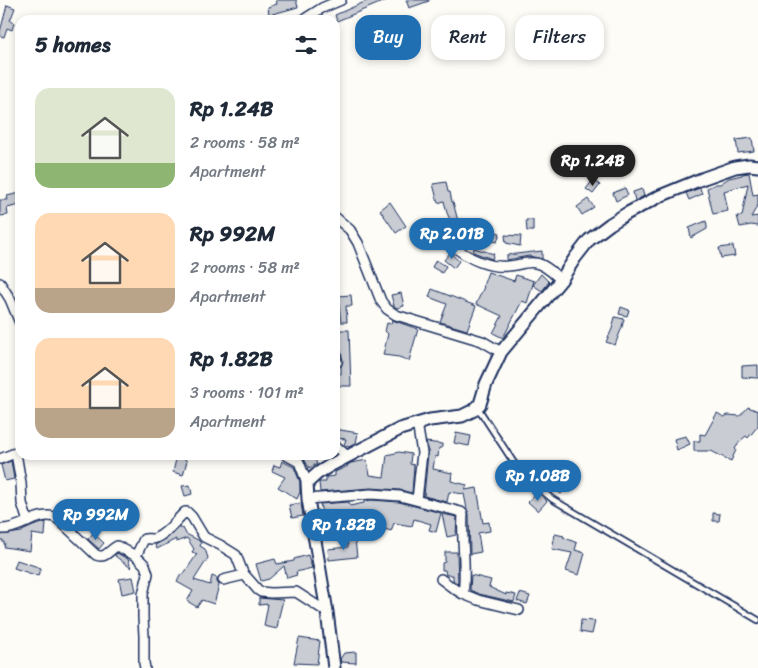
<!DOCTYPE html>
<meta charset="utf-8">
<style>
:root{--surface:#fff;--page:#f6f6f7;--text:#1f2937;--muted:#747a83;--accent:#1f6fb2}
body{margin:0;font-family:Sriracha,sans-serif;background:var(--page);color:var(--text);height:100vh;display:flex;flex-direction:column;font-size:19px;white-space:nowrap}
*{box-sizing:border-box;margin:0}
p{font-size:16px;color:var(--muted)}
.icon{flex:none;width:28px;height:28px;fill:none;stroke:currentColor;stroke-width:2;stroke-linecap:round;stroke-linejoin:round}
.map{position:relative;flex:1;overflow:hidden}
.sheet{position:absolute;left:15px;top:15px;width:325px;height:445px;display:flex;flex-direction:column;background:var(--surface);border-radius:15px;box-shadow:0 2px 8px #0003}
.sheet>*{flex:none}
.banner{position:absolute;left:355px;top:15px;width:328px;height:45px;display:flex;gap:10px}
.price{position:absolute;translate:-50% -42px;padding:0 11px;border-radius:18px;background:var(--accent);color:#fff;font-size:16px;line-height:32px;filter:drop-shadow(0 1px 2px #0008)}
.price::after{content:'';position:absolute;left:50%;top:30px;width:15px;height:11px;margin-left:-8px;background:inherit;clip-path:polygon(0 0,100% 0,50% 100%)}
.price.on{background:#222;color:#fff}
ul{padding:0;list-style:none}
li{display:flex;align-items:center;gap:15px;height:125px;padding:0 20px}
li span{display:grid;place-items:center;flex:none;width:140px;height:100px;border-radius:15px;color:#555}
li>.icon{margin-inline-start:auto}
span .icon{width:60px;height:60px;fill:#fffc;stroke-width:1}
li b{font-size:21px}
h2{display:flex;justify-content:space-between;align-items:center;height:60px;padding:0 20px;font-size:21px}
.pill{padding:0 18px;border-radius:15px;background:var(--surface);box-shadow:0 2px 8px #0003;font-size:18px;line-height:45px}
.pill.on{background:var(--accent);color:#fff}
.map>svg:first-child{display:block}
.building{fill:#c9ccd3;stroke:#1b2f5e}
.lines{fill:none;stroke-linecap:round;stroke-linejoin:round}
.service-casing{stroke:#1b2f5e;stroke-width:8}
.minor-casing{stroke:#1b2f5e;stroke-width:12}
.tertiary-casing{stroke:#1b2f5e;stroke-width:15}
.service{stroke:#fdfcf7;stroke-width:4.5}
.minor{stroke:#fdfcf7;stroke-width:9}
.tertiary{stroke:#fdfcf7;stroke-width:11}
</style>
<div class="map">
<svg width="758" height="668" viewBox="0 0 758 668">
<rect width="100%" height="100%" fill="#fdfcf7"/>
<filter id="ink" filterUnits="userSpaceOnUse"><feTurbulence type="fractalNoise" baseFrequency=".02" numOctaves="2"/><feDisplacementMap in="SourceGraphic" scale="10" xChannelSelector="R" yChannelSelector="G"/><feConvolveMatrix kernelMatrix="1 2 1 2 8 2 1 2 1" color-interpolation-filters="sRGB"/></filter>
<g filter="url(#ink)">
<path class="building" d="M 276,0 L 296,0 L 298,7 L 269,15 L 268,7 L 277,4 Z
M 369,0 L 387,0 L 337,21 L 335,15 Z
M 406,0 L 429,0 L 429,1 L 409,8 Z
M 7,5 L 15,8 L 10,21 L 14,23 L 12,30 L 7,28 L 4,37 L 0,36 L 0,32 Z
M 752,138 L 754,151 L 738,153 L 736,140 Z
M 749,173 L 753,195 L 758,194 L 758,205 L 751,217 L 758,216 L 758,226 L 751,225 L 740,227 L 737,216 L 742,216 L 748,184 L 724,191 L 728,211 L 713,214 L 707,188 L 716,184 L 720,184 L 729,178 L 742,175 L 742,174 Z
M 593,180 L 600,185 L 593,194 L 586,189 Z
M 446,182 L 448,192 L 450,192 L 452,202 L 453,202 L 458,221 L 462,220 L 465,227 L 460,229 L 461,234 L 457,235 L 447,213 L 444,201 L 438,203 L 433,184 Z
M 625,188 L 628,195 L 616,201 L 613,193 Z
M 700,188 L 702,194 L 689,200 L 686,193 Z
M 642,189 L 644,196 L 635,201 L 633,192 Z
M 20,193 L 20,205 L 7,208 L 8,215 L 0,216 L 0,200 L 8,200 L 7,196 Z
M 588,199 L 594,207 L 582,215 L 577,207 Z
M 390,202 L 406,226 L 396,233 L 380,210 Z
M 526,220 L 533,220 L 533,231 L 527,231 Z
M 706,221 L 707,226 L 707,229 L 691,238 L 689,228 Z
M 482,230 L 500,233 L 497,242 L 481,239 Z
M 505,235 L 521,236 L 520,246 L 506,243 Z
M 733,246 L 735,256 L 721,258 L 719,248 Z
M 474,248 L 494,254 L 492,259 L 473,252 Z
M 542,251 L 542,259 L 529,256 L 507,260 L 507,255 Z
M 450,253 L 459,261 L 454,268 L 444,260 Z
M 436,260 L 446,266 L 442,273 L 432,267 Z
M 488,272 L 514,281 L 516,275 L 534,281 L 527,303 L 522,301 L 503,338 L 493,333 L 502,316 L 476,304 L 484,287 L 483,286 Z
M 541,274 L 549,282 L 542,291 L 533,285 Z
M 432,289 L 476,306 L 467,330 L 440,322 L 447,304 L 429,297 Z
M 401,293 L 404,306 L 397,308 L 394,306 L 391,295 Z
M 351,295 L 352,306 L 346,306 L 347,322 L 341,322 L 338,296 Z
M 621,307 L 629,310 L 627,316 L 619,314 Z
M 615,317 L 624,319 L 622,327 L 615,345 L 606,342 L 612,329 Z
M 392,320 L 418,329 L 409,361 L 399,357 L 383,355 L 388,334 L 385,331 L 387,323 L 391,324 Z
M 335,330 L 349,330 L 351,386 L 339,386 L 338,374 L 341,374 L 341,367 L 343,361 L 341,351 L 339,348 L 338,342 L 335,342 Z
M 758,365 L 758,378 L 742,377 L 742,366 Z
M 748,407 L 758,411 L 758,426 L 748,438 L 746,436 L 740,441 L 735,449 L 736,450 L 731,461 L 711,451 L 694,451 L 694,441 L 700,441 L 700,434 L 705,435 L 717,413 L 724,417 L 728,415 L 740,416 Z
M 335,429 L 358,433 L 356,443 L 349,447 L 346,446 L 344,445 L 346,439 L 335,438 Z
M 456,433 L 471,436 L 469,446 L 454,443 Z
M 686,436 L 690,444 L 677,450 L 674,439 Z
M 426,442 L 442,444 L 442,448 L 439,448 L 438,457 L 435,456 L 433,469 L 452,473 L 451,481 L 467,485 L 465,490 L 477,488 L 483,523 L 489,522 L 490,531 L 478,533 L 481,552 L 470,554 L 469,514 L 467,509 L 464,494 L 449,492 L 447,502 L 424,496 L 428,454 L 428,448 Z
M 399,452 L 411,454 L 410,464 L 414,465 L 412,493 L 400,490 L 371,488 L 320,492 L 319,482 L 326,482 L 326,477 L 335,476 L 335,472 L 348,466 L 347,465 L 351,463 L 367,460 L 370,475 L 384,477 L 387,455 Z
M 177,455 L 185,455 L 185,460 L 187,461 L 183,475 L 173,472 Z
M 302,455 L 313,455 L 317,464 L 309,468 Z
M 11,461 L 14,479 L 5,481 L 1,465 Z
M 282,461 L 294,467 L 300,482 L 300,492 L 297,499 L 278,487 L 285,477 L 272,471 L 274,465 L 280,467 Z
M 539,465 L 566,488 L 561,494 L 555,489 L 552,493 L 531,475 Z
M 190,485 L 192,494 L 185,496 L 182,486 Z
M 537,492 L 547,501 L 538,511 L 528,502 Z
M 371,500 L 399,502 L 441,513 L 436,532 L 429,530 L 431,524 L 414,519 L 412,526 L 394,523 L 391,531 L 381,528 L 359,531 L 358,523 L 331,529 L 332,535 L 322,536 L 320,519 L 323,518 L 320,504 L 349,502 L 350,506 L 364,503 L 364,501 Z
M 301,503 L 303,516 L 292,518 L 289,505 Z
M 713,513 L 720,514 L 719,521 L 713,521 Z
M 442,514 L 457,517 L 456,535 L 447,537 Z
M 46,522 L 45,536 L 32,534 L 30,551 L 4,547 L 5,543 L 3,543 L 3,540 L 0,540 L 0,535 L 22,532 L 22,531 L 33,526 Z
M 179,527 L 180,529 L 183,528 L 186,534 L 198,540 L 201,543 L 200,546 L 205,549 L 208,558 L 194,580 L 210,585 L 212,576 L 217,578 L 217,582 L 219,585 L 214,604 L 202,600 L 197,607 L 187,601 L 193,591 L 177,582 L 181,574 L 183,575 L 197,554 L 192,552 L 194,549 L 187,538 L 176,542 L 176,539 L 157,549 L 155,545 L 168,538 Z
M 93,533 L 104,543 L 99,549 L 88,539 Z
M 555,534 L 564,536 L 563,537 L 577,543 L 575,550 L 585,553 L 579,575 L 566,571 L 572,553 L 552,549 Z
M 355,539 L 357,557 L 329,560 L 328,549 L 348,547 L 347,540 Z
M 445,552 L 457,552 L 458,584 L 453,580 L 453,575 L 446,575 L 445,570 L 442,570 L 442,563 L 445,562 Z
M 117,553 L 128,559 L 131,568 L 115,556 Z
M 308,555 L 312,568 L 296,572 L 297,575 L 287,578 L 284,566 L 269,579 L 261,581 L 256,564 L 275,559 L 277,564 L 294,561 L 294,559 Z
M 17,560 L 41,568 L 38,576 L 14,568 Z
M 471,575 L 491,580 L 489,587 L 506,595 L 506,593 L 516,595 L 514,602 L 479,594 L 470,590 Z
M 133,577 L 136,591 L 122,594 L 119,579 Z
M 520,593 L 530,596 L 527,604 L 517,601 Z
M 259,598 L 283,600 L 279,616 L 277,629 L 264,626 L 268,604 L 259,605 Z
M 581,620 L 595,621 L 592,634 L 580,632 Z
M 299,638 L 320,641 L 317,664 L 294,663 Z
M 356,652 L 356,663 L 341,662 L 340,659 L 344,653 Z"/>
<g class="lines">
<g class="service-casing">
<path id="service" d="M 478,408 L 514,463 L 532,482 L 552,499 L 758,620"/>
</g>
<g class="minor-casing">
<path id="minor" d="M 303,20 L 322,8 L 341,0
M 335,217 L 350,230 L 358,243 L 381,301 L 387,309 L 396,315 L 482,341 L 501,352
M 457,249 C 472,260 489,268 508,266 C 517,266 527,261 535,263 C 545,264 554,274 561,280
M 0,283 L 10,299 L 20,323
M 335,353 L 337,362
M 417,423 L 422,453 L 417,500
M 335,445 L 347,456
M 16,453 L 21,483 L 22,503 L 28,522
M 286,455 L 299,462 L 307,483
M 0,459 L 20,451
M 308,499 L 371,494 L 400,496 L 461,512 L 463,514 C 461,541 467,568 463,594 L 453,588 L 441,579
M 0,529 C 19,531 42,508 58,519 L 96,555 C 106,559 109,550 117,546 L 136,556 L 144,539 C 148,538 152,540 156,538 C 168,533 176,520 185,512 L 187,512 L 192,517 L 204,537 L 220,545 L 236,555 L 243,573 L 258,590 L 261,592 L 271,593 L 296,592 L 327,612
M 136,556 L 145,565 L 148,574 L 143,594 L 143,617 L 144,636 L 144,663 L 145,668
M 223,580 L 244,575
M 463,594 L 478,600 L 519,610"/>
</g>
<g class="tertiary-casing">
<path id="tertiary" d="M 334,668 L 327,612 L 308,499 L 307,483 L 318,473 L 331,465 L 400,429 L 430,420 L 462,416 L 474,410 L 480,404 L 486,384 L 501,352 L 561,280 L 575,258 L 589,240 L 610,224 L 626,214 L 660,196 L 704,178 L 735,167 L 749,165 L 758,166"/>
</g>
<use href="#service" class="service"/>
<use href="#minor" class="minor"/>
<use href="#tertiary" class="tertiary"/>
</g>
</g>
</svg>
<b class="price on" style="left:593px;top:187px">Rp 1.24B</b>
<b class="price" style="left:452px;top:260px">Rp 2.01B</b>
<b class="price" style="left:538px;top:502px">Rp 1.08B</b>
<b class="price" style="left:96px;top:541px">Rp 992M</b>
<b class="price" style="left:344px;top:551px">Rp 1.82B</b>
<div class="banner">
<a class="pill on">Buy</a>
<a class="pill">Rent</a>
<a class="pill">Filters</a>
</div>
<section class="sheet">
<h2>5 homes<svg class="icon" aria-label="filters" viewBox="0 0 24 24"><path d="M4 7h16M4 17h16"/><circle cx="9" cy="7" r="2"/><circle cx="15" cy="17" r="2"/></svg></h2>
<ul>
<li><span style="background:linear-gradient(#dfe7d0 75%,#8fb573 0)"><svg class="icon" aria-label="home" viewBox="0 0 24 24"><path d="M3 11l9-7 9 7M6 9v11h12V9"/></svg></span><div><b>Rp 1.24B</b><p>2 rooms · 58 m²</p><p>Apartment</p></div></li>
<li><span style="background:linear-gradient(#ffd9b3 75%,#b9a48a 0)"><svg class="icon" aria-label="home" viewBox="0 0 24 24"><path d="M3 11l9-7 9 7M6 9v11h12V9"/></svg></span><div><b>Rp 992M</b><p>2 rooms · 58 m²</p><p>Apartment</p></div></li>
<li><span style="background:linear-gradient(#ffd9b3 70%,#b9a48a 0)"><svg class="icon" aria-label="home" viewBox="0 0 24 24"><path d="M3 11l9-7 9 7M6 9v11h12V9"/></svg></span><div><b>Rp 1.82B</b><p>3 rooms · 101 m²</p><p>Apartment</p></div></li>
</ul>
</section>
</div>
